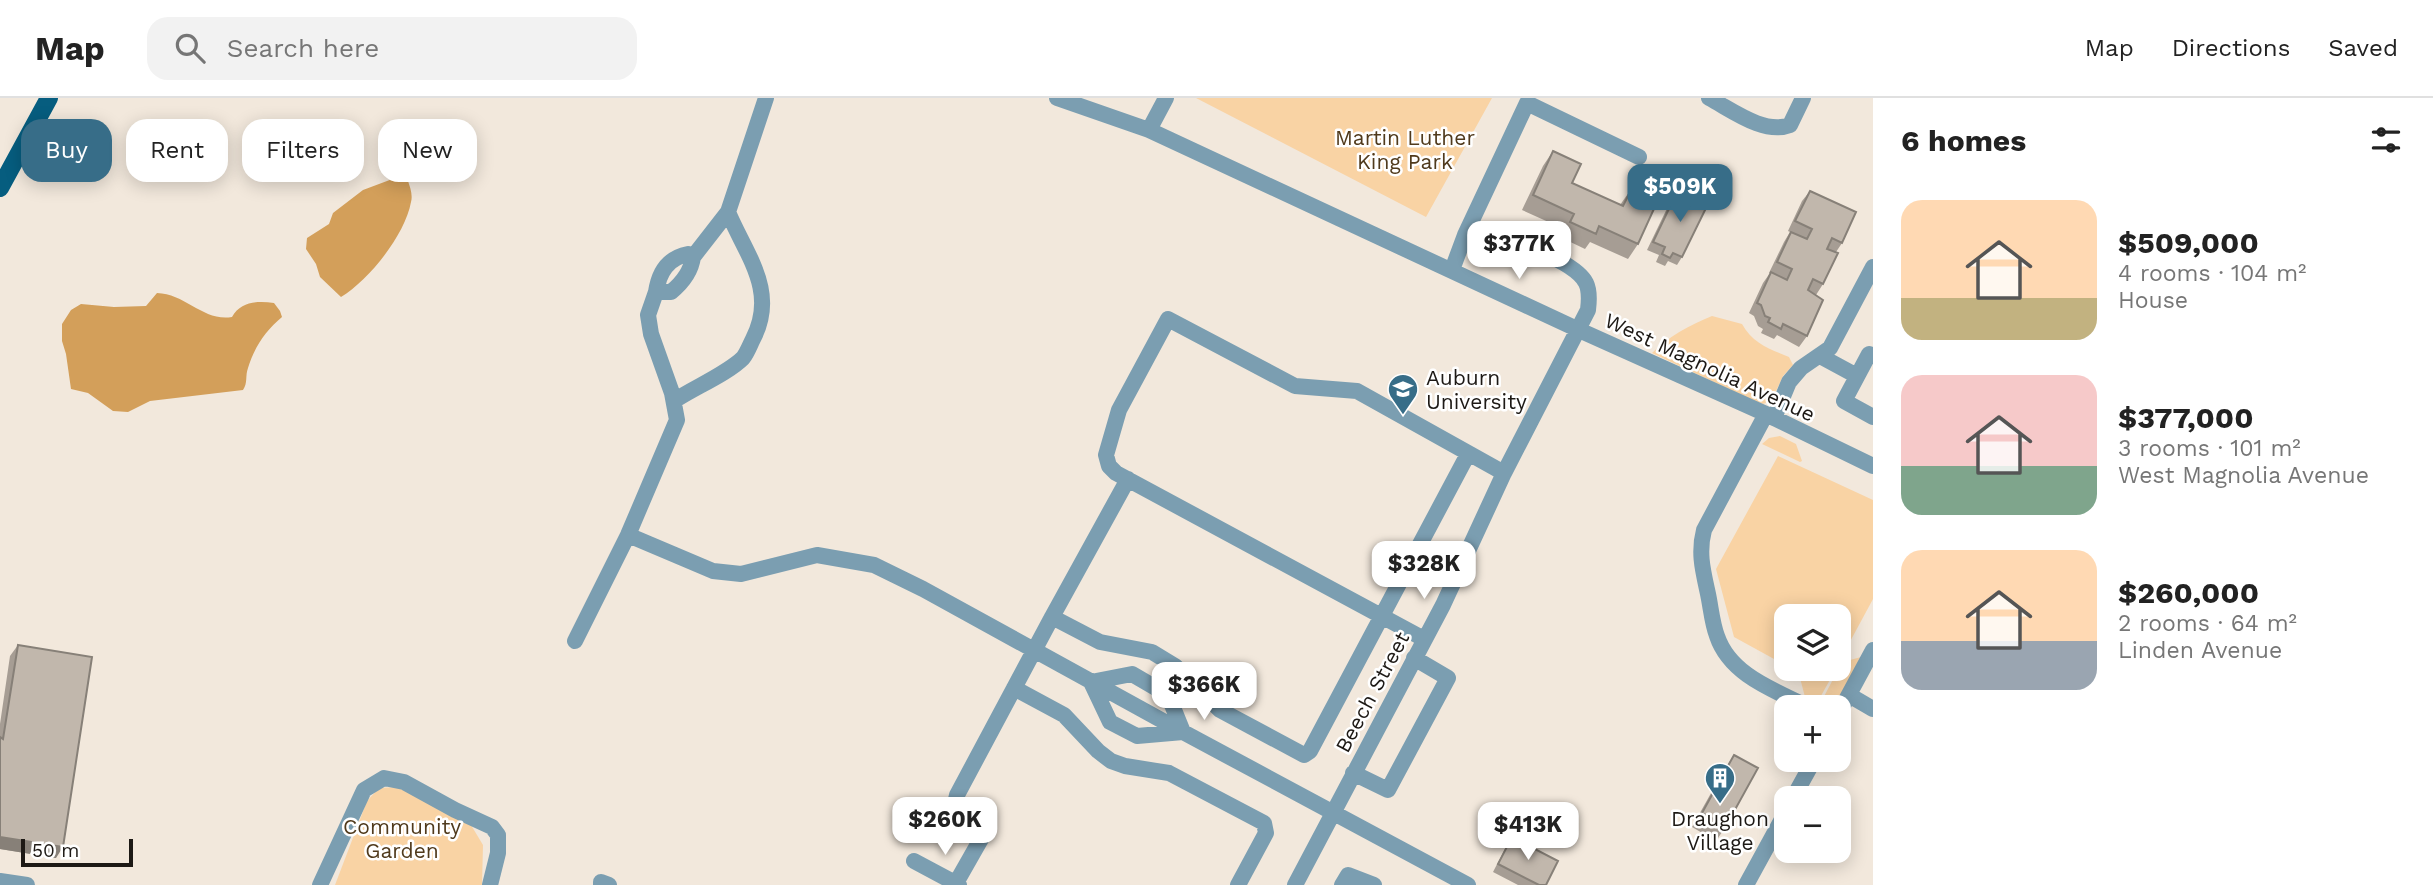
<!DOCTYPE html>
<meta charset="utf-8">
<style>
:root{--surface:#fff;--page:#f2f2f2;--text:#222;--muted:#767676;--line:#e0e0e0;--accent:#376d88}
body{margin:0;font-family:"Work Sans",sans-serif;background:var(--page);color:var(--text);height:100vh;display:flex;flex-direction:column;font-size:26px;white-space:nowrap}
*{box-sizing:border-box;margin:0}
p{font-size:23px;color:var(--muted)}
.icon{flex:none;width:38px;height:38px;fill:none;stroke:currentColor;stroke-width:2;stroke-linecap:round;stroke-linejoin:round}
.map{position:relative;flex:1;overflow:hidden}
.panel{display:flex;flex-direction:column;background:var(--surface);width:560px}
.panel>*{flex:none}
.banner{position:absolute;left:21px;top:21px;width:665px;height:63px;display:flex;gap:14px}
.controls{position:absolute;left:1774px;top:506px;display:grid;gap:14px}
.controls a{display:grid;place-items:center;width:77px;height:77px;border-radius:14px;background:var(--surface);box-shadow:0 4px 18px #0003;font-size:35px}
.scale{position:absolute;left:21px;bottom:18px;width:112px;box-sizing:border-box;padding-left:7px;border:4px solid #1d1915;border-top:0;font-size:19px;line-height:24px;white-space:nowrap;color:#1d1915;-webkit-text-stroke:5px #fff;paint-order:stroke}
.price{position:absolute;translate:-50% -60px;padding:0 16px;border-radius:14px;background:#fff;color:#222;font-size:23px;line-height:46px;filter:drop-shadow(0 2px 4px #0008)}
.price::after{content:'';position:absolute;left:50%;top:42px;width:21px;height:16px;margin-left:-10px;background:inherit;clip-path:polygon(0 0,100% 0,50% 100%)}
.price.active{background:var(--accent);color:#fff}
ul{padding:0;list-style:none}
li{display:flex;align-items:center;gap:21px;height:175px;padding:0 28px}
li span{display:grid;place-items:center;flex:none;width:196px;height:140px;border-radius:21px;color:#555}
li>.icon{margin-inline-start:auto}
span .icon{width:84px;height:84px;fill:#fffc;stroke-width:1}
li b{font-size:30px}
h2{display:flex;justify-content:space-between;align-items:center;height:84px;padding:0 28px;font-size:30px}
.pill{padding:0 24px;border-radius:21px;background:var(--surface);box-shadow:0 4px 18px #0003;font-size:24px;line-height:63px}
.pill.active{background:var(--accent);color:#fff}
header{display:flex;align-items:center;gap:42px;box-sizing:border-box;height:98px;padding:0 35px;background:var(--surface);border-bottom:2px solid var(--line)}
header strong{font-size:33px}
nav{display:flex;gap:38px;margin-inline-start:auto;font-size:24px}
.search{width:490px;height:63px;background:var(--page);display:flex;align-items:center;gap:18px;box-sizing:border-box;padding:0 24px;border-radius:21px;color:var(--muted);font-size:26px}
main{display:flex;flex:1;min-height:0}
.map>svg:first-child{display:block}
.green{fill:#f9d3a4}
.water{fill:#d39f5a}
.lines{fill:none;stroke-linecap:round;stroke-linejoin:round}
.minor{stroke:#7b9eb1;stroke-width:16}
.major{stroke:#065d7f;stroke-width:18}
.wall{fill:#a69d94}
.shaded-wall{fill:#878078}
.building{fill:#c1b7ac;stroke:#878078;stroke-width:2}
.labels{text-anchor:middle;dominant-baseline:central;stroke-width:5;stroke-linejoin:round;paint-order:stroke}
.park-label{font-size:21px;fill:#503a1c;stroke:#fff}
.street-label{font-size:21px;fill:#1d1915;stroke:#fff}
.poi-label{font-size:21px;fill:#1d1915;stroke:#fff;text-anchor:start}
</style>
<header>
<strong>Map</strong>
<div class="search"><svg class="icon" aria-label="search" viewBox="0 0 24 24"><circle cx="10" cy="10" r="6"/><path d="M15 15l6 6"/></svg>Search here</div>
<nav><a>Map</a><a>Directions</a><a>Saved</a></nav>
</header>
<main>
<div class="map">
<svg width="1873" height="787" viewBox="0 0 1873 787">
<rect width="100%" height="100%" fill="#f2e8dc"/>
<path class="green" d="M 1196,0 L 1492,0 L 1426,119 Z
M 1712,218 L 1742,226 C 1753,246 1770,251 1789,259 L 1793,267 L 1783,278 L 1772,302 L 1763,306 L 1756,304 L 1652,255 C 1669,238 1690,227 1712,218 Z
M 1780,338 L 1796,346 L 1802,363 L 1800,364 L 1762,346 L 1769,340 Z
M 1778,358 L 1873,402 L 1873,501 L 1839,564 L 1839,518 L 1787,518 L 1787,568 L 1734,539 L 1716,471 Z
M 1848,553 L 1850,562 L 1861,559 L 1837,604 L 1828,608 L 1820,606 Z
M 1792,571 L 1836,571 L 1817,605 L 1805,599 L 1800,580 L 1803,577 Z
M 397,689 L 465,717 L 483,747 L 482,787 L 335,787 L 367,703 L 379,690 Z"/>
<path class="water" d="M 395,80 L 408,83 C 410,89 413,97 411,104 C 405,137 369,182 341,199 L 320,179 L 316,166 L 306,151 L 307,140 L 329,126 L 333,115 L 363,92 Z
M 157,195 C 186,196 204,224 232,219 C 241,203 258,203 274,205 L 280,213 L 282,219 C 265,233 254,250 248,270 C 245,278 248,285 243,292 L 150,303 L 128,314 L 113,313 L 88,295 L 71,291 L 66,256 L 62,243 L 62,226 L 71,212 L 81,206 L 114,209 L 146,208 Z"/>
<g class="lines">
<path class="minor" d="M 1057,0 L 1149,32 L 1579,232 L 1766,316 L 1873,368
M 1709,0 C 1732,12 1764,37 1790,27 L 1803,0
M 1149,32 L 1166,0
M 693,159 L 688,156 C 668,160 659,174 656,194 L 671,194 C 682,185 691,174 693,159 L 728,114 L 766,0
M 1452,172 L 1465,137 L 1527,5 L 1639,59
M 1820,258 L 1857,278
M 1873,258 L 1869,256 L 1844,303 L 1873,319
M 674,303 C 693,290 727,276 743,260 C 747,255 750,247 753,241 C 778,193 746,157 728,114
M 1766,316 L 1704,432 C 1698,455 1703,473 1708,496 C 1711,510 1712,525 1717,538 C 1730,577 1774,592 1808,609
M 1774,320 L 1789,284 L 1801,270 L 1830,250 L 1873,169
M 628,437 L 713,473 L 741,476 L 817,457 L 874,467 L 923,491 L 1183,634 L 1468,787
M 1052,519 L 1128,381
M 1424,541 L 1116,375 L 1109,368 L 1106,357 L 1119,312 L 1168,221 L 1295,288 L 1357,293 L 1504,375
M 575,543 L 628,437 L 677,322 L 672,295 L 651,236 L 648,217 L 656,194
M 1132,576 L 1168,597 L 1183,634 L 1137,638 L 1110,624 L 1091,584 Z
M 1014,590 L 1064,617 L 1098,653 L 1111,663 L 1125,668 L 1169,675 L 1264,725 L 1266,735 L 1238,787
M 1849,597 L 1873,611
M 1839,615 L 1873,552
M 1353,675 L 1388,692 L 1448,580 L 1414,560
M 1793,700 L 1814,662
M 914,763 L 959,787
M 0,783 L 27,787
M 956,785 L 981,741 L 960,727 L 953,714 L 957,697 L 1052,519 L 1100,544 L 1152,554 L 1175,568 L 1220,612 L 1304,657 L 1310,653 L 1468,356
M 320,787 L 364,692 L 384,680 L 404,684 L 455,712 L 492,729 L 498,737 L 498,755 L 490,787
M 601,787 L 601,784 L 609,787
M 1295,787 L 1443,507 L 1504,375 L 1588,212 C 1589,204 1590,193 1586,185 C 1575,163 1506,138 1482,136 C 1477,135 1470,137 1465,137
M 1342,787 L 1348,777 L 1374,787
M 1746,787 L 1787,712"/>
<path class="major" d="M 0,90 L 49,0"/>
</g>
<path class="wall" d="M 1553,53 L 1572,85 L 1620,107 L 1632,90 L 1638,146 L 1628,161 L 1590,144 L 1585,151 L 1560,139 L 1564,131 L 1522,112 L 1543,68 Z
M 1678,92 L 1682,159 L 1677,167 L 1668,163 L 1665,168 L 1656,164 L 1659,157 L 1647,152 L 1672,100 Z
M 1810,93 L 1842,145 L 1836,154 L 1823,186 L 1816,197 L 1807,238 L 1799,249 L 1777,237 L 1774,241 L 1761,235 L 1763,231 L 1758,228 L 1754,218 L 1749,215 L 1763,185 L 1770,175 L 1769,175 L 1784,144 L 1790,134 L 1788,133 L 1802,103 Z
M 18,547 L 56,760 L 0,751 L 0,626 L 10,558 Z
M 1734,657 L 1726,728 L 1716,743 L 1692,729 L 1724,672 Z
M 1512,739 L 1546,787 L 1518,787 L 1493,774 L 1507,747 Z"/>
<path class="shaded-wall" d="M 0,739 L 63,749 L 56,760 L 0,751 Z"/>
<path class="building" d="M 1553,53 L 1581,66 L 1572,85 L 1623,108 L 1632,90 L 1658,102 L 1638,146 L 1599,128 L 1596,136 L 1570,124 L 1574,116 L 1533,97 Z
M 1678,92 L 1708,106 L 1682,159 L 1673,155 L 1670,160 L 1662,156 L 1665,149 L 1653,144 Z
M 1810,93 L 1856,114 L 1842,145 L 1832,140 L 1827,151 L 1838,155 L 1823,186 L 1813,181 L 1808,192 L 1823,202 L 1807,238 L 1783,226 L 1781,231 L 1768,224 L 1770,220 L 1765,218 L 1761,207 L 1757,205 L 1771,174 L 1787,182 L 1792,171 L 1777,164 L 1791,134 L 1807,141 L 1812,131 L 1795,123 Z
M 18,547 L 92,559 L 63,749 L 0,739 L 0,639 L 3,641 Z
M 1734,657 L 1758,670 L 1726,728 L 1702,715 Z
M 1512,739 L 1558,763 L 1546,787 L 1539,787 L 1498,766 Z"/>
<defs>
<g id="university-pin" transform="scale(1.575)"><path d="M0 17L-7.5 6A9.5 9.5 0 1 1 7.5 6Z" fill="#376d88" stroke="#fff"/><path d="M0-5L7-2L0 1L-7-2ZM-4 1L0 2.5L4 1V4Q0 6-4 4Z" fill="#fff"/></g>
<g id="building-pin" transform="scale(1.575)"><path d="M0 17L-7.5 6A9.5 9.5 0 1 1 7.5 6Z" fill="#376d88" stroke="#fff"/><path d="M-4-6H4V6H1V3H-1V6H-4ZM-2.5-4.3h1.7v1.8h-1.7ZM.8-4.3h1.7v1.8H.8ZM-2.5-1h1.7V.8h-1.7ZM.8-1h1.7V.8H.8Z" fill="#fff"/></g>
</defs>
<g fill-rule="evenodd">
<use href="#university-pin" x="1403" y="291"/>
<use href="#building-pin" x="1720" y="680"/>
</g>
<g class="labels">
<g class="park-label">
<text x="1405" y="39">Martin Luther<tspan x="1405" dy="24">King Park</tspan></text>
<text x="402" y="728">Community<tspan x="402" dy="24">Garden</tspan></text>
</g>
<g class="street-label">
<text transform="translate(1710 269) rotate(25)">West Magnolia Avenue</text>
<text transform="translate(1372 594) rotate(-62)">Beech Street</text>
</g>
<g class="poi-label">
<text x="1426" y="279">Auburn<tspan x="1426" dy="24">University</tspan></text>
<text x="1720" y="720" text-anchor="middle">Draughon<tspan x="1720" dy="24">Village</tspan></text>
</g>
</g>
</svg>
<div class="controls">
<a><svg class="icon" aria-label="layers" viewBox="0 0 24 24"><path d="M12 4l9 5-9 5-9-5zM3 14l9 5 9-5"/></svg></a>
<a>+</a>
<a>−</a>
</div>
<div class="scale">50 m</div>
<b class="price active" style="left:1680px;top:126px">$509K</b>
<b class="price" style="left:1519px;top:183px">$377K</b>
<b class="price" style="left:1424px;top:503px">$328K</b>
<b class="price" style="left:1204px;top:624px">$366K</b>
<b class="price" style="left:945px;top:759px">$260K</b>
<b class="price" style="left:1528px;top:764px">$413K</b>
<div class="banner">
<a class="pill active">Buy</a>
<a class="pill">Rent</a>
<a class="pill">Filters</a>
<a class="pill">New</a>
</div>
</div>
<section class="panel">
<h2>6 homes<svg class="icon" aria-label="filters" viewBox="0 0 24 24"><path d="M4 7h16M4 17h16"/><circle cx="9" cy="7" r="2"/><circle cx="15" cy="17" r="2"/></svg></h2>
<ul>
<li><span style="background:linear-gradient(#ffd9b3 70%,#c2b280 0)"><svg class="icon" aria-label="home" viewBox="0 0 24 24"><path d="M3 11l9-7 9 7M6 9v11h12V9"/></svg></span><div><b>$509,000</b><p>4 rooms · 104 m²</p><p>House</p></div></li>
<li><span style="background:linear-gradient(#f6c9c9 65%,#7fa58c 0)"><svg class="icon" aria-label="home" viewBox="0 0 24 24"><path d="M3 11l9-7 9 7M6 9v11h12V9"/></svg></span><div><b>$377,000</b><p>3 rooms · 101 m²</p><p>West Magnolia Avenue</p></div></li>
<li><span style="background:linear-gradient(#ffd9b3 65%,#9aa5b1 0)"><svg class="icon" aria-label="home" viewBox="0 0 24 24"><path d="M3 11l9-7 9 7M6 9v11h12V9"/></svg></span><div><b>$260,000</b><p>2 rooms · 64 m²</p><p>Linden Avenue</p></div></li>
</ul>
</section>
</main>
